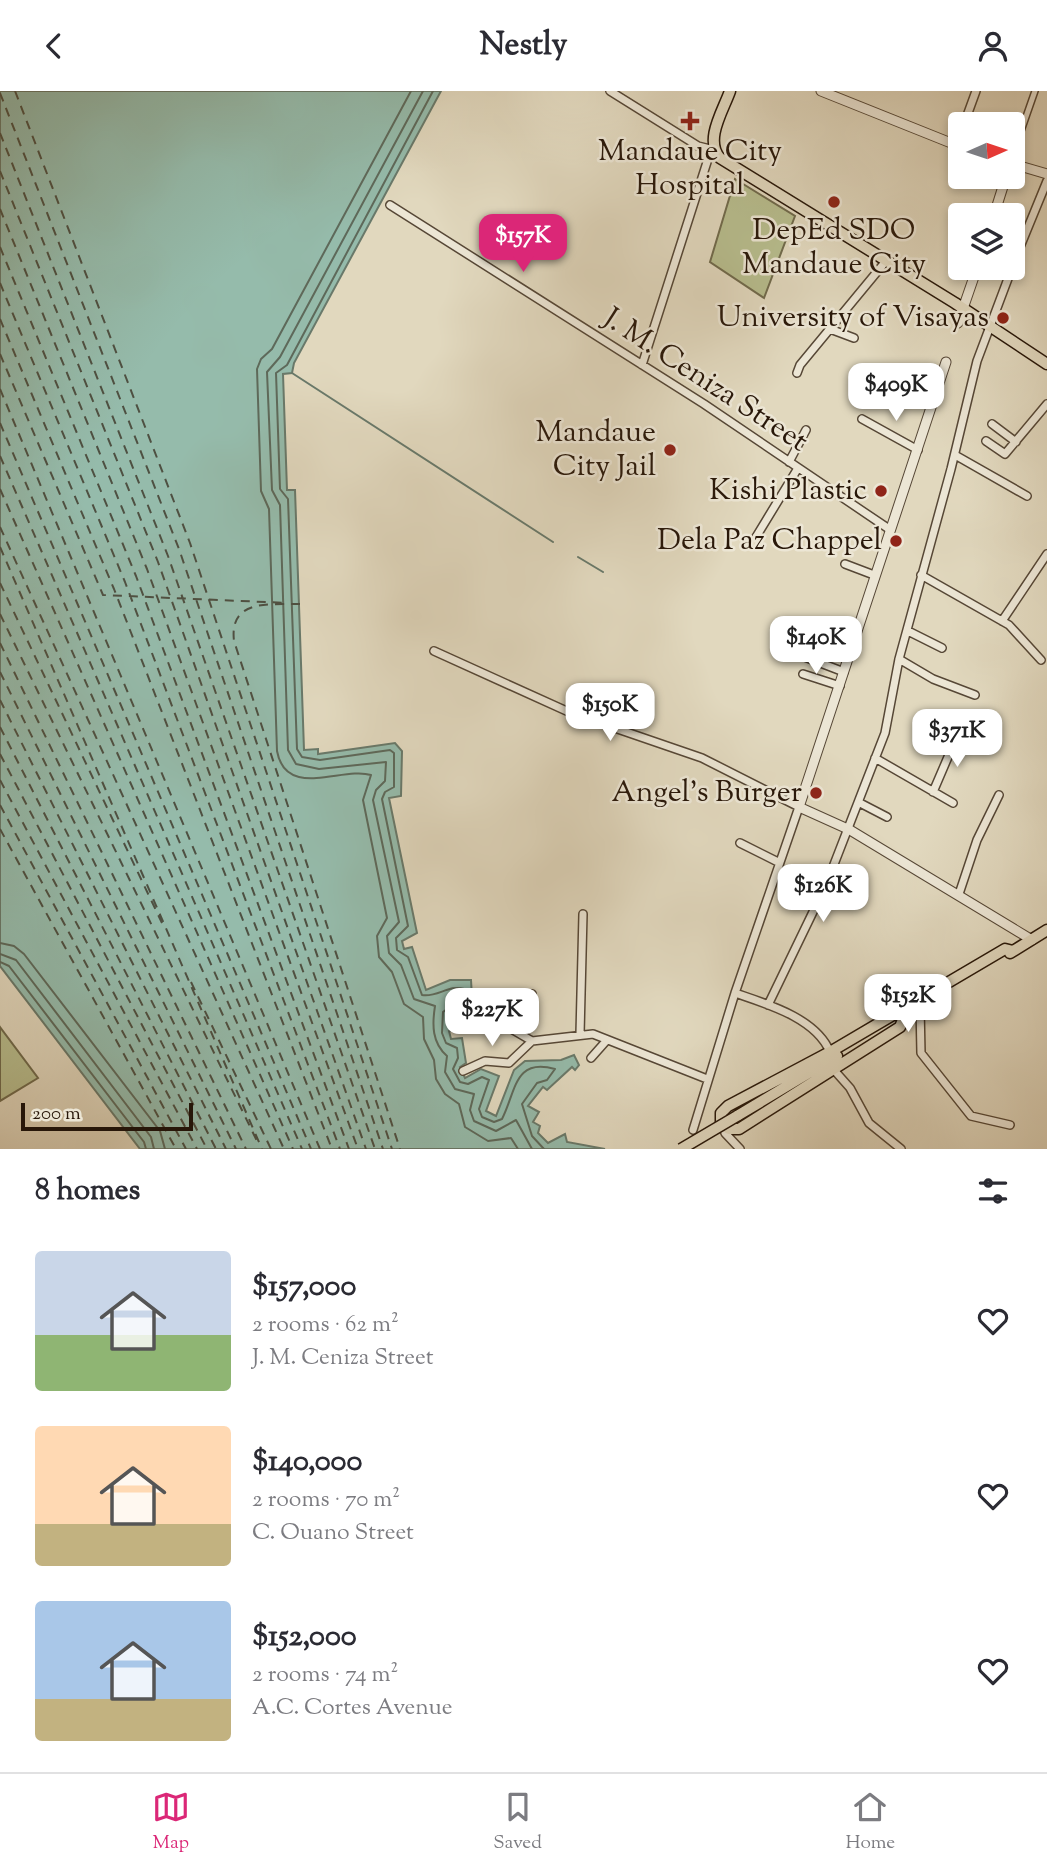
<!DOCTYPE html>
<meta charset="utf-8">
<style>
:root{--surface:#fff;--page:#f2f2f3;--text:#2b2b33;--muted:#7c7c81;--line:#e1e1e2;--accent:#db2777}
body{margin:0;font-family:"Sorts Mill Goudy",serif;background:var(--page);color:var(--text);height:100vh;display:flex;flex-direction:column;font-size:26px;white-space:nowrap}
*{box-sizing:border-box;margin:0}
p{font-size:23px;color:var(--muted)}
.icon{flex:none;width:38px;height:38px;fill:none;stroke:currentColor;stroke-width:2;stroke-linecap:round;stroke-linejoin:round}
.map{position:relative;height:1058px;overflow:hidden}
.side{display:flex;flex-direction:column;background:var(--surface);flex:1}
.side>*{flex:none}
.needle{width:46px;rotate:87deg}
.controls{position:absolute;left:948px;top:21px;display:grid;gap:14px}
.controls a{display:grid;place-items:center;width:77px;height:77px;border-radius:7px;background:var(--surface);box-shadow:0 4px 10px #0003;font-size:35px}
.scale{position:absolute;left:21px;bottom:18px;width:172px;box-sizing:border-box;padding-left:7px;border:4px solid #281709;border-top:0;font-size:19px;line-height:24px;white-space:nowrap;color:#281709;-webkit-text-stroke:5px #ece6d5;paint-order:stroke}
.price{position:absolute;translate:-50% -60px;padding:0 16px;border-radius:14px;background:#fff;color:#222;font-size:23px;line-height:46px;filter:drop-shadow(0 2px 4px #0008)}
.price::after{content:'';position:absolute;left:50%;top:42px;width:21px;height:16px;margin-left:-10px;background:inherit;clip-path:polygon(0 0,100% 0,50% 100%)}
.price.selected{background:var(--accent);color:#fff}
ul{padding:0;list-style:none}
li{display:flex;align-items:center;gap:21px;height:175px;padding:0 35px}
li span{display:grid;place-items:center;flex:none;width:196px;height:140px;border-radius:7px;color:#555}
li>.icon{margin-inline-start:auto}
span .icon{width:84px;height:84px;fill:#fffc;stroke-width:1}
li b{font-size:30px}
h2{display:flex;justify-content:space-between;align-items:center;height:84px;padding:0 35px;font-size:30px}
header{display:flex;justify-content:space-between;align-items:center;height:91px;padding:0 35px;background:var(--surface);font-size:32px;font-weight:700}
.menu{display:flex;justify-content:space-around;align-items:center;height:98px;border-top:2px solid var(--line);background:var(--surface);font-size:19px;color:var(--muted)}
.menu a{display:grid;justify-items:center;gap:4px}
.menu .selected{color:var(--accent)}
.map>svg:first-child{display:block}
.green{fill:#b7bd8e;stroke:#706a4c;stroke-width:2}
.water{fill:#95bbab;stroke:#69796a;stroke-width:2}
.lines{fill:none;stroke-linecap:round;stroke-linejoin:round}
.shore{stroke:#5e695a;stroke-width:2}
.stream{stroke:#69796a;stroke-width:2}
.ferry{stroke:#4e5042;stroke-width:2;stroke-dasharray:9 7;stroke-linecap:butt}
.pedestrian-casing{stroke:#564736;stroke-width:8}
.minor-casing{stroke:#564736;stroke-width:10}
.tertiary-casing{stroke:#564736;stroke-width:11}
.primary-casing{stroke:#281709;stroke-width:13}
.trunk-casing{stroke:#281709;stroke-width:13}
.pedestrian{stroke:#ece6d5;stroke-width:5}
.minor{stroke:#ece6d5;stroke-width:7}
.tertiary{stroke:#ece6d5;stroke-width:9}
.primary{stroke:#e1d8be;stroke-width:10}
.trunk{stroke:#e1d8be;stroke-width:10}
.primary-bridge-casing{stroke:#281709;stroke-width:13;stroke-linecap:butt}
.primary-bridge{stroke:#e1d8be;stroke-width:10}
.poi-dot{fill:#8f2418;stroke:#ece6d5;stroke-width:2.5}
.labels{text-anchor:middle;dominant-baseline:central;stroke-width:5;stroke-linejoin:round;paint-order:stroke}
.poi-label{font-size:30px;fill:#281709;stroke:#ece6d5;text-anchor:end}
.street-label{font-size:30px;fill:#281709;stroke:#ece6d5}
</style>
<header><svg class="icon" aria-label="back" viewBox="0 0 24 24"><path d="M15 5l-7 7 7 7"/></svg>Nestly<svg class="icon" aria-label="person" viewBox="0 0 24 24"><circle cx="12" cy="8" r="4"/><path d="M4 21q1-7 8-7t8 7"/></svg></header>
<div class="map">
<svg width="1047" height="1058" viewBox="0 0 1047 1058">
<rect width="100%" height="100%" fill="#e1d8be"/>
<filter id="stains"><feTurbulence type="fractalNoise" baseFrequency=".00286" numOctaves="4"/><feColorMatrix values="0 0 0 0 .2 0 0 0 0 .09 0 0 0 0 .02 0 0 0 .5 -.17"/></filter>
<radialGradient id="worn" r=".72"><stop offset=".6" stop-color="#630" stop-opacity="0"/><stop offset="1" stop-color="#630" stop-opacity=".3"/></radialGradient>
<path class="green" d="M 735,88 L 795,125 L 764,207 L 710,171 Z
M 0,936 L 38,987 L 0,1010 Z"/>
<path class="water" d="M 0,0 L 441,0 L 294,272 L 292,282 L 283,283 L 287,399 L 295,399 L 304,659 L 318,658 L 318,663 L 395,652 L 402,660 L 401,705 L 389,707 L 417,842 L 402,850 L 404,858 L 412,856 L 426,899 L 450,889 L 471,889 L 472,906 L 464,921 L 449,925 L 450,931 L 456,930 L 457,937 L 449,940 L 451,948 L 462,947 L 466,972 L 460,976 L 465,987 L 481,978 L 499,985 L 486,1020 L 496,1025 L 514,979 L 525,970 L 561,969 L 574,964 L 579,974 L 575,979 L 572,976 L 547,999 L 543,996 L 528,1015 L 539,1021 L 533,1031 L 540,1035 L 538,1042 L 548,1052 L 565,1043 L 567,1051 L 605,1058 L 140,1058 L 0,875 Z"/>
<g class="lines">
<path class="shore" d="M 411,0 L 272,258 L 261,268 L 257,278 L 261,400 L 269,418 L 277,660 C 286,709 343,675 371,684 L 363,709 L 387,827 L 377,845 L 379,866 L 392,881 L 404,913 L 423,926 L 424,948 L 434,969 L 436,988 L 445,1003 L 459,1013 L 465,1036 L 488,1050 L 511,1047 L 518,1058
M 423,0 L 280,266 L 267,281 L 272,399 L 280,414 L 288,659 L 296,673 L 319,678 L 386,671 L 385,690 L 376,699 L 373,709 L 399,831 L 387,845 L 389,862 L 401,874 L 414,908 L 435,915 C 432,934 432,952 447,965 L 445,981 L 455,998 L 474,1003 L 470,1019 L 474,1030 L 496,1040 L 516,1029 L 532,1058
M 433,0 L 287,274 L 276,282 L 280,398 L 288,408 L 297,658 L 302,666 L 320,669 L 390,659 L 394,662 L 394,696 L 385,701 L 382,708 L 408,835 L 396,847 L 397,859 L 408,866 L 422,904 C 437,907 449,893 464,898 C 467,916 452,913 443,921 L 442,942 L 446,952 L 457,957 L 458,967 L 453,978 L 460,991 L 468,993 L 482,986 L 489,989 L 479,1018 L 482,1026 L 494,1031 L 502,1028 C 516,1001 514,966 555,978 L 547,989 L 537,992 L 522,1013 L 532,1045 L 544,1058
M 0,852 L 14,855 L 24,863 L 160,1040 L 165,1058
M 0,863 L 16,869 L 151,1046 L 154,1058
M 0,871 L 9,875 L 144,1051 L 146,1058"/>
<path class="stream" d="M 292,282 L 553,451
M 578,466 L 603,481"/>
<path class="ferry" d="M 15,0 L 190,452 L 392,1058
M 0,2 L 179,458 L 383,1058
M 0,42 L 168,465 L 375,1058
M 0,80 L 158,471 L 366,1058
M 0,118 L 147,478 L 358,1058
M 0,156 L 136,485 L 349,1058
M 0,192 L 125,491 L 340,1058
M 0,228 L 114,498 L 332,1058
M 0,263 L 103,504 L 288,512
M 0,298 L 320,1058
M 0,332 L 311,1058
M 0,365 L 302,1058
M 0,398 L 293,1058
M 0,436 L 284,1058
M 0,456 L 262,1058
M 0,492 L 162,832
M 300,513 C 270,514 229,507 234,550 L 400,1058
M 0,523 L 257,1050
M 0,552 L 246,1058
M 0,581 L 236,1058
M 0,609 L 226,1058
M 0,636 L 216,1058
M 0,663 L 207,1058
M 0,689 L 197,1058
M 0,714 L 186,1058
M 0,738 L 176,1058
M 191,891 L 271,1058"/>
<g class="pedestrian-casing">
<path id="pedestrian" d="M 1013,63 L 1035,0"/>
</g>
<g class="minor-casing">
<path id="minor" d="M 610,0 L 698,55 L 714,59
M 964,33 L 976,0
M 956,55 L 961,42
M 390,114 L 704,313 L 889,438
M 1013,173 L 1047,90
M 830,238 L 854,247
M 642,274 L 708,68 L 714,59
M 797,282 L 800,274 L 886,170
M 862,328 L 918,359
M 992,333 L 1016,351
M 986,350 L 1005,363 L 1047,313
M 955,364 L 1027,405
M 789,371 L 806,339
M 756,446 L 798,377
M 845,473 L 874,484
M 921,484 L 1009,534 L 1041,569
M 1002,530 L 1047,463
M 908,540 L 942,557
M 434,560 L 571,622 L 702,667 L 799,716 L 735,902 L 693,1039
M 797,563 L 844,581
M 899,568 L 933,588 L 975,604
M 803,583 L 840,595
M 875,667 L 953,712
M 933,701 L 957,645
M 860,712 L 887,726
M 740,752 L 778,771
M 959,803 L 977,749 L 999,704
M 735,902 C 767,913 816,927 830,961
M 768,914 L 826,794 L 885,642 L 899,568 L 951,378 L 977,270 L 1012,177
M 920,915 L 921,962 L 971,1025 L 1010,1034
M 467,925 L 491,926 L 532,950 L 593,943 L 707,988
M 491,926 L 532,903
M 580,943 L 583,823
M 591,967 L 607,949
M 834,979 L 850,997 L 869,1032 L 901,1058
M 463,980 L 485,970 L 509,972 L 532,950
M 723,1035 L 725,1042 L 740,1058"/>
</g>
<g class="tertiary-casing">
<path id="tertiary" d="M 821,0 L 961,56
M 1013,73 L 1047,83
M 994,124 L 1006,86
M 958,232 L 977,177
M 946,271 L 799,716 L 850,739 L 1032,849"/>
</g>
<g class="primary-casing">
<path id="primary" d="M 1010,862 L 1047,839
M 905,924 L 900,936 L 739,1038 L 729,1038 L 721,1033 L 721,1022 L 728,1015 L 830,961 L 1005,858 L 1013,860
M 737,1025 L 837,965"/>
</g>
<g class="trunk-casing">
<path id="trunk" d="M 730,0 C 723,20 704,49 720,67 L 955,212 L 1047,273"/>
</g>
<use href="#pedestrian" class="pedestrian"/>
<use href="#minor" class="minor"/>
<use href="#tertiary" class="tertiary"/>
<use href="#primary" class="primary"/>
<use href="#trunk" class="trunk"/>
<g class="primary-bridge-casing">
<path id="primary-bridge" d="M 681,1058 L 737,1025"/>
</g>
<use href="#primary-bridge" class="primary-bridge"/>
</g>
<g class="poi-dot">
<path d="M686.5 19.5h7v7h7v7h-7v7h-7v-7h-7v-7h7z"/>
<circle cx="834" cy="111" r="7"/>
<circle cx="1003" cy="227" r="7"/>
<circle cx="670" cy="359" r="7"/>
<circle cx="881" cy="400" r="7"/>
<circle cx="896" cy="450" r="7"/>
<circle cx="816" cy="702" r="7"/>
</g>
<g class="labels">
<g class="poi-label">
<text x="690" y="61" text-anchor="middle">Mandaue City<tspan x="690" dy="34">Hospital</tspan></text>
<text x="834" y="140" text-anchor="middle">DepEd SDO<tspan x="834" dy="34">Mandaue City</tspan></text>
<text x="989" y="227">University of Visayas</text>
<text x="656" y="342">Mandaue<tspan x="656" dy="34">City Jail</tspan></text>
<text x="867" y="400">Kishi Plastic</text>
<text x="882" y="450">Dela Paz Chappel</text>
<text x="802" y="702">Angel's Burger</text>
</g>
<g class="street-label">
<text transform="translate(705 290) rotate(33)">J. M. Ceniza Street</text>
</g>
</g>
<rect width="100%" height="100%" filter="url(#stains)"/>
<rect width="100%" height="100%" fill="url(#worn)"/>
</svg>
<div class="controls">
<a><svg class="needle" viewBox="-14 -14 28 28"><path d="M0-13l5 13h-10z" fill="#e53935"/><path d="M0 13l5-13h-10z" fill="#7c7c81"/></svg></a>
<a><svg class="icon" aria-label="layers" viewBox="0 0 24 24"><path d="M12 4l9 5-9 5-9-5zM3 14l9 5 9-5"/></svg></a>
</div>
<div class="scale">200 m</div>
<b class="price selected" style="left:523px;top:183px">$157K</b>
<b class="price" style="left:896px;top:332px">$409K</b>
<b class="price" style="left:816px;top:585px">$140K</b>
<b class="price" style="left:610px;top:652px">$150K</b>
<b class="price" style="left:957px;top:678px">$371K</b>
<b class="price" style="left:823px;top:833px">$126K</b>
<b class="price" style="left:908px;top:943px">$152K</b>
<b class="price" style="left:492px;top:957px">$227K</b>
</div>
<section class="side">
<h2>8 homes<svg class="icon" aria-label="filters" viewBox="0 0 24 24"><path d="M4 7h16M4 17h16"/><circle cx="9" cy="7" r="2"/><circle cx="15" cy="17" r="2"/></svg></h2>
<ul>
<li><span style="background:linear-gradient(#c9d6e8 60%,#8fb573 0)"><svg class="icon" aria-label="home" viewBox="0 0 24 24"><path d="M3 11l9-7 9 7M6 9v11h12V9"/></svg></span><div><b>$157,000</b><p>2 rooms · 62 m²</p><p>J. M. Ceniza Street</p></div><svg class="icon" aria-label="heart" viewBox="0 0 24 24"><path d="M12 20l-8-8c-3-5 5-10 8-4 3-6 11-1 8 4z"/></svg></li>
<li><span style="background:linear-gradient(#ffd9b3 70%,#c2b280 0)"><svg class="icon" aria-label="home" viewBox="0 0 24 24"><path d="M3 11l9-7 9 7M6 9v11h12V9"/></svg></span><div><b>$140,000</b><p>2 rooms · 70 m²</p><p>C. Ouano Street</p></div><svg class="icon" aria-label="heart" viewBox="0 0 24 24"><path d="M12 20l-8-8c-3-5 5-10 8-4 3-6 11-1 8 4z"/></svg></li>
<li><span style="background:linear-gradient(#a9c7e8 70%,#c2b280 0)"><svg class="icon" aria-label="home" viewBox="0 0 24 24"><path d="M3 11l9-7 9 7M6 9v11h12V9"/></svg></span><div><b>$152,000</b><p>2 rooms · 74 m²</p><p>A.C. Cortes Avenue</p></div><svg class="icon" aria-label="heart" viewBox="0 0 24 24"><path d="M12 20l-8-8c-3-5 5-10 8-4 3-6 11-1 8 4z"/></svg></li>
</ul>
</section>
<nav class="menu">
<a class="selected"><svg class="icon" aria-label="map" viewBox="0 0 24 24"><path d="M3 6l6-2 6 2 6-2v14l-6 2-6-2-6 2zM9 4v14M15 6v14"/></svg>Map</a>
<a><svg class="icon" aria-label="saved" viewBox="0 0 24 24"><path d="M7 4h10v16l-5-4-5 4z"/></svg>Saved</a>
<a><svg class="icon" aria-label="home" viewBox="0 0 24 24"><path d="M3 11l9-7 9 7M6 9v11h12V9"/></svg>Home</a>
</nav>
